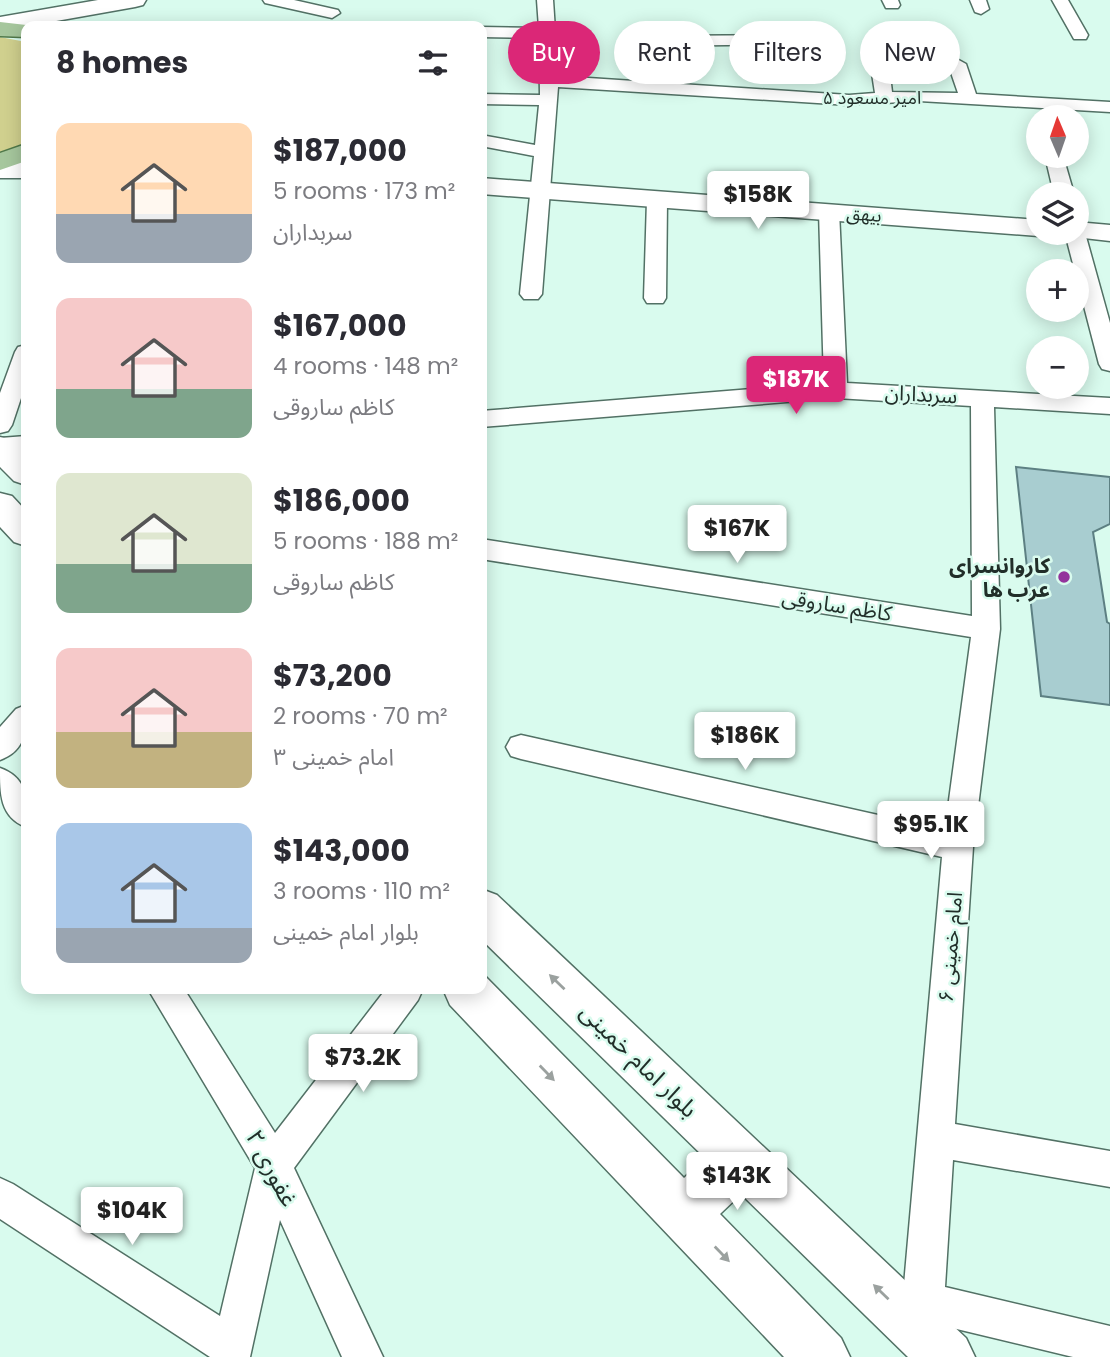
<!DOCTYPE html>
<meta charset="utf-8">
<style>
:root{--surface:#fff;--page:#f2f2f3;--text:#2b2b33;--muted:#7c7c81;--accent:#db2777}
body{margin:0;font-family:Poppins,"Noto Sans Arabic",sans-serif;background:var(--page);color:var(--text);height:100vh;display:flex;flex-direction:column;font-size:26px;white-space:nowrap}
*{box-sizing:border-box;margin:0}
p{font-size:23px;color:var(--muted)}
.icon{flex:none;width:38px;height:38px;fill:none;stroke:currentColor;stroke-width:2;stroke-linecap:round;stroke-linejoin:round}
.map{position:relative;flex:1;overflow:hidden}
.sheet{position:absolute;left:21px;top:21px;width:466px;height:973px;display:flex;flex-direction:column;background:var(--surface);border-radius:14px;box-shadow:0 4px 18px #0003}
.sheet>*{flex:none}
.hud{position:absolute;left:508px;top:21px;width:497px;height:63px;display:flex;gap:14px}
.needle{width:46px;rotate:358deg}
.buttons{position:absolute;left:1026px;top:105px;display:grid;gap:14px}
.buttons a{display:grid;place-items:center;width:63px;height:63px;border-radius:50%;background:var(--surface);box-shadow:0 4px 18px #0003;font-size:35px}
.price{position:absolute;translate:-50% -60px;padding:0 16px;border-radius:7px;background:#fff;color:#222;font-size:23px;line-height:46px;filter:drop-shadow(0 2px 4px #0008)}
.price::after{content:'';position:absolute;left:50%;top:42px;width:21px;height:16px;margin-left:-10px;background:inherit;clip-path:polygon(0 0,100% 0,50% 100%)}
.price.active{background:var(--accent);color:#fff}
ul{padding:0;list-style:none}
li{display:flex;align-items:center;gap:21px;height:175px;padding:0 35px}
li span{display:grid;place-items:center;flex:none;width:196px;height:140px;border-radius:14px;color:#555}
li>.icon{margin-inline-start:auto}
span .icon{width:84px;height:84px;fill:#fffc;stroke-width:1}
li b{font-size:30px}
h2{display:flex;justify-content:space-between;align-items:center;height:84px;padding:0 35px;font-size:30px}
.chip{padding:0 24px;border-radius:32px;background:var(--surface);box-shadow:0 4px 18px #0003;font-size:24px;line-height:63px}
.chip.active{background:var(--accent);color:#fff}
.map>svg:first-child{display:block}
.green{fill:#d0d08e}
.building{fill:#a8cdd0;stroke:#5d8083;stroke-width:2}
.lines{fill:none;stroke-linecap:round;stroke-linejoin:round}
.street-casing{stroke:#527165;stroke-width:3}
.secondary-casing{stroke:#527165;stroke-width:3}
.primary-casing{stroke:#50794a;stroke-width:3}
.street{fill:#fff;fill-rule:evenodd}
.secondary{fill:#fff;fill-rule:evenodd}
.primary{fill:#a6c79d;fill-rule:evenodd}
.oneway{fill:#9ba19f}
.poi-dot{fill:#93349c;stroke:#d9fbee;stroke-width:2.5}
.labels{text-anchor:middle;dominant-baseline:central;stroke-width:5;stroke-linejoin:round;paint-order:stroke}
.far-street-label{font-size:18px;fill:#212e29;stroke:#d9fbee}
.street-label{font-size:21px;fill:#212e29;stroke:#d9fbee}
.poi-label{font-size:21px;font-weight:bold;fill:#212e29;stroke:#d9fbee;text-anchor:end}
.near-street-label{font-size:24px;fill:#212e29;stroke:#d9fbee}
</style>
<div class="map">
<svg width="1110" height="1357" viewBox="0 0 1110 1357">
<rect width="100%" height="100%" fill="#d9fbee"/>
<path class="green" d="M 0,37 L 26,42 L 26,145 L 0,154 Z"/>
<path class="building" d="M 1016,467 L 1110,477 L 1110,524 L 1093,532 L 1107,622 L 1110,624 L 1110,705 L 1041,696 Z"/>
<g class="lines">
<g class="street-casing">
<path id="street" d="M 263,0 L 294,0 L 338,10 L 340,13 L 332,18 L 265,3 Z
M 537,0 L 553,0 L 558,76 L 849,95 L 875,93 L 871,67 L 880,62 L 889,67 L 892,92 L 958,93 L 948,64 L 957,59 L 966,64 L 976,94 L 1110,102 L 1110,112 L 919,101 L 849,105 L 558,87 L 542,294 L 538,299 L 524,299 L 520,294 L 534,156 L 481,146 L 481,135 L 535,145 L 539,105 L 481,104 L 481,94 L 540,95 L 539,38 L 481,37 L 481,27 L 539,28 Z
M 882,0 L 898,0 L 900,5 L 898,8 L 886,8 Z
M 970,0 L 986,0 L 989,9 L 981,14 L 975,12 Z
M 1052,0 L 1068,0 L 1088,35 L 1086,39 L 1074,39 Z
M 803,35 L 811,40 L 809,44 L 652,46 L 644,41 L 652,36 Z
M 1045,156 L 1063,156 L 1074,194 L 1054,194 Z
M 657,194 L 667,200 L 666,298 L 663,303 L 647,303 L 644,298 L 647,200 Z
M 829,205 L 839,211 L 847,383 L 1110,398 L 1110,414 L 994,407 L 1000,629 L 973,847 L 955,1124 L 1110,1151 L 1110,1187 L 953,1160 L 945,1287 L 1110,1326 L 1110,1357 L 1073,1357 L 940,1325 L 934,1344 L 920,1350 L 906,1344 L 900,1330 L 942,857 L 521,759 L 511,756 L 506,747 L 511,738 L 521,735 L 945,830 L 971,637 L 481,559 L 481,539 L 972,616 L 971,406 L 836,398 L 481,427 L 481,411 L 824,383 L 819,211 Z
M 1076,227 L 1085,233 L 1110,323 L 1110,371 L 1102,369 L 1099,364 L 1065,233 L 1076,233 Z
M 26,345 L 26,383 L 12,425 L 8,431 L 0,433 L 0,393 L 15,352 L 18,347 Z
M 26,436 L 26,452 L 0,454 L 0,438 Z
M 26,705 C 27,729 26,751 0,760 L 0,727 L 16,709 Z
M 0,768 C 30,779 26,801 26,827 C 0,817 0,794 0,768 Z
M 148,989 L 184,989 L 275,1133 L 386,989 L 423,989 L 418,1000 L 294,1168 L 383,1357 L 342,1357 L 280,1220 L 250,1357 L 210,1357 L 0,1219 L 0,1178 L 13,1184 L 220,1316 L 255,1168 Z"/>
</g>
<g class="secondary-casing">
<path id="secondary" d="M 98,0 L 146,0 L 143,5 L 135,7 L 0,31 L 0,17 Z
M 0,162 L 26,162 L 26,178 L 0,178 Z
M 481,178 L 1038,220 L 1038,233 L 1048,233 L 1038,236 L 481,194 Z
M 1076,222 L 1110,225 L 1110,241 L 1066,236 L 1064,233 L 1076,233 Z
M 0,437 L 12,440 L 26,454 L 26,485 L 14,481 L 0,467 Z
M 0,493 L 12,496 L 26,511 L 26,546 L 14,542 L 0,527 Z
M 481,889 L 497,895 L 966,1338 L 975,1357 L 908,1357 L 741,1194 L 720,1214 L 841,1338 L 850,1357 L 784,1357 L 450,1005 L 443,989 L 481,989 L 482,973 L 684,1178 L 705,1158 L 481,939 Z"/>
</g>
<g class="primary-casing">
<path id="primary" d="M 0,22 L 35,26 L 26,26 L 26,37 L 0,36 Z
M 26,144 L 26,161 L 0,170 L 0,153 Z"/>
</g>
<use href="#street" class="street"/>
<use href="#secondary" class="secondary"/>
<use href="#primary" class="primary"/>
</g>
<defs><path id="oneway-solid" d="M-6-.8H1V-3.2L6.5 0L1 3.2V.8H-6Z" transform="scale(1.75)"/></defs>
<g class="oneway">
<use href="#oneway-solid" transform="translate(557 982) rotate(-136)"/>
<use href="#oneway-solid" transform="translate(547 1073) rotate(46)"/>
<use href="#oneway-solid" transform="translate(722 1254) rotate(46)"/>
<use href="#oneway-solid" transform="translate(881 1292) rotate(-136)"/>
</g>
<circle class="poi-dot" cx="1064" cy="577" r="7"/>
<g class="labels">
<g class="far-street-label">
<text x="872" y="97">امیر مسعود ۵</text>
<text transform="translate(864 214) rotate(4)">بیهق</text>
</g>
<g class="street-label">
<text transform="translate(921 394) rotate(3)">سربداران</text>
<text transform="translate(837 605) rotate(9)">کاظم ساروقی</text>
<text transform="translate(950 947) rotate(-85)">امام خمینی ۶</text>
</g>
<g class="poi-label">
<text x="1050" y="565">کاروانسرای<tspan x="1050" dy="24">عرب ها</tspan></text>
</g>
<g class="near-street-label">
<text transform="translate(639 1060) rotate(44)">بلوار امام خمینی</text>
<text transform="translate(272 1168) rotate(62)">غفوری ۲</text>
</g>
</g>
</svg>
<div class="buttons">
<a><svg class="needle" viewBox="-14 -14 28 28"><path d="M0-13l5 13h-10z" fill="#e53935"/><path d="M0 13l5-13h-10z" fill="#7c7c81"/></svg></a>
<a><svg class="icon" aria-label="layers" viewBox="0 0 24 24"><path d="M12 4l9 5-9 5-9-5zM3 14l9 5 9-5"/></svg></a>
<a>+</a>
<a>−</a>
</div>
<b class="price" style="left:758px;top:231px">$158K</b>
<b class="price active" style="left:796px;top:416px">$187K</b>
<b class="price" style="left:737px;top:565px">$167K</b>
<b class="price" style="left:745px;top:772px">$186K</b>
<b class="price" style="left:931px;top:861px">$95.1K</b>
<b class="price" style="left:363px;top:1094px">$73.2K</b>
<b class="price" style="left:737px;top:1212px">$143K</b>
<b class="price" style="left:132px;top:1247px">$104K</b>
<div class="hud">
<a class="chip active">Buy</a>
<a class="chip">Rent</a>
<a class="chip">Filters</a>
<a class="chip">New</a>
</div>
<section class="sheet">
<h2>8 homes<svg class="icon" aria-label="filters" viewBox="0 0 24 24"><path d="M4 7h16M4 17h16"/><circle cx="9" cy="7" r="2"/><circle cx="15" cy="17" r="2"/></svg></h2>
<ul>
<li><span style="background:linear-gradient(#ffd9b3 65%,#9aa5b1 0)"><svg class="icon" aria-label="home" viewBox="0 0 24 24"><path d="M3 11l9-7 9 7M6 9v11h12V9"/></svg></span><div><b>$187,000</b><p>5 rooms · 173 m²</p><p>سربداران</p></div></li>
<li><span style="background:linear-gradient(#f6c9c9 65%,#7fa58c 0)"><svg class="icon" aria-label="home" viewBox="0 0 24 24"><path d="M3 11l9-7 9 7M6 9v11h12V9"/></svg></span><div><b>$167,000</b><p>4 rooms · 148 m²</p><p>کاظم ساروقی</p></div></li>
<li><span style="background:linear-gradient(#dfe7d0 65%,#7fa58c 0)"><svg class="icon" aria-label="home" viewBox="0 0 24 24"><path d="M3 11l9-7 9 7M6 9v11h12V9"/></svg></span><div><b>$186,000</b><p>5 rooms · 188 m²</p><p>کاظم ساروقی</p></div></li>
<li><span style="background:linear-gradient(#f6c9c9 60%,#c2b280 0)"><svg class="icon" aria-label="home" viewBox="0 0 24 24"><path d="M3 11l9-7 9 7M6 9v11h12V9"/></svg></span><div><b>$73,200</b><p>2 rooms · 70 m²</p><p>امام خمینی ۳</p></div></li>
<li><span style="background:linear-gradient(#a9c7e8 75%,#9aa5b1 0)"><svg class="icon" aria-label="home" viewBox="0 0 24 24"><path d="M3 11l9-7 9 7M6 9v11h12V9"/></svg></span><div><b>$143,000</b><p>3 rooms · 110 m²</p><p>بلوار امام خمینی</p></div></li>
</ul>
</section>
</div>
